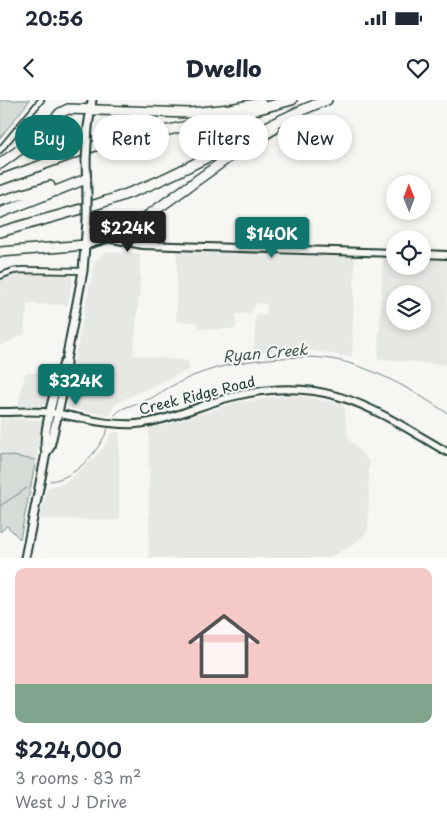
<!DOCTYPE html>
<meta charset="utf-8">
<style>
:root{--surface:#fff;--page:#f2f2f3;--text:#1f2937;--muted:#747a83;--line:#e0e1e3;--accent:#0f766e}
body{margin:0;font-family:"Playpen Sans",sans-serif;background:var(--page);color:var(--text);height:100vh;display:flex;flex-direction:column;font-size:19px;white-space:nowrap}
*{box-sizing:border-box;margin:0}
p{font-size:16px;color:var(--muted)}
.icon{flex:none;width:28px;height:28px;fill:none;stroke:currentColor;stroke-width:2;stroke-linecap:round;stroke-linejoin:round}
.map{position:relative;height:458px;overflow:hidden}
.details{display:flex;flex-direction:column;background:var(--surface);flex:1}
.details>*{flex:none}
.guide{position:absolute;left:15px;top:15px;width:418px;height:45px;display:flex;gap:10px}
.needle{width:32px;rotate:359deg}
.controls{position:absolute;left:386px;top:75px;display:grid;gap:10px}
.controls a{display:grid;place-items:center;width:45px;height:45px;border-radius:50%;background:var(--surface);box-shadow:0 2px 8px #0003;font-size:25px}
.price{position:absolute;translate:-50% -42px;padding:0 11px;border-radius:5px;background:var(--accent);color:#fff;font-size:16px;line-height:32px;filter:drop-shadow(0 1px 2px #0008)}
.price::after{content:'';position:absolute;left:50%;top:30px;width:15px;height:11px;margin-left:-8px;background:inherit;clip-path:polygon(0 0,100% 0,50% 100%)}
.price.on{background:#222;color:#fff}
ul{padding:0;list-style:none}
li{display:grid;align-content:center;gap:10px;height:265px;padding:0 15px}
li+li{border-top:1px solid var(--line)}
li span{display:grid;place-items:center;height:155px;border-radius:10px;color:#555}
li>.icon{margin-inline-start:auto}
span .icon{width:90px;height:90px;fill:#fffc;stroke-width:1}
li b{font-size:21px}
.tag{padding:0 18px;border-radius:22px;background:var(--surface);box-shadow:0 2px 8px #0003;font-size:18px;line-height:45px}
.tag.on{background:var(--accent);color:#fff}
.status{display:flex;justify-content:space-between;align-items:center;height:35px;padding:0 25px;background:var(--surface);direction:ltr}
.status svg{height:14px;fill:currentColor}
header{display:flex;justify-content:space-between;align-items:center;height:65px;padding:0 15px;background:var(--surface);font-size:22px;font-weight:800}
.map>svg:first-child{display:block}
.built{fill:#e6e8e4;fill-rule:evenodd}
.green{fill:#d6dbd6;stroke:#7a8c85}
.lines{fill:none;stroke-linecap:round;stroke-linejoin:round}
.stream{stroke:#72847d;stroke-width:1}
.street-casing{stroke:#1f3d34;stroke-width:8}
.secondary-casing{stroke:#1f3d34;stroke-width:10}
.primary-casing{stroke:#1f3d34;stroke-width:11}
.highway-casing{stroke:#1f3d34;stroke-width:12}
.street{stroke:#f6f6f2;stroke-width:4.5}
.secondary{stroke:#f6f6f2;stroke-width:6}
.primary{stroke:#f6f6f2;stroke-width:7}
.highway{stroke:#f6f6f2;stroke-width:9}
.primary-bridge-casing{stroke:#1f3d34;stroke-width:11;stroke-linecap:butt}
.primary-bridge{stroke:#f6f6f2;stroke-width:7}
.labels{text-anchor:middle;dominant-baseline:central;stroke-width:4;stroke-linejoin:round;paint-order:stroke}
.street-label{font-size:14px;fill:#1f3d34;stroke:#f6f6f2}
.water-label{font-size:15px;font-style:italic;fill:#425a52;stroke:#f6f6f2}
</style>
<div class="status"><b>20:56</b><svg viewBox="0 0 49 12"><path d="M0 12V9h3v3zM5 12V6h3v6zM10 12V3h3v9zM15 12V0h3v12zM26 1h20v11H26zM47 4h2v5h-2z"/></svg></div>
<header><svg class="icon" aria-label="back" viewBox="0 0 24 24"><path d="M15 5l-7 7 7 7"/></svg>Dwello<svg class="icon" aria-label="heart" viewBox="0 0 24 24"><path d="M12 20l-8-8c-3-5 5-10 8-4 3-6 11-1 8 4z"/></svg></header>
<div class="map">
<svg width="447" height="458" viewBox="0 0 447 458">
<rect width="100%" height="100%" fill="#f6f6f2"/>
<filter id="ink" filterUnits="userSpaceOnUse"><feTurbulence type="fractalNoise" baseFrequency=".02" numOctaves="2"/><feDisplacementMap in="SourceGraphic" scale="10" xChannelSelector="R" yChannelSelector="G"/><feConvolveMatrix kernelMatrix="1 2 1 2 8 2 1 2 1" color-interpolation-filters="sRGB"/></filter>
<g filter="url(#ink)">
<path class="built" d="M 177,151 L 355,157 L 352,257 L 313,251 L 254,252 L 256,215 L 267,215 L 267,204 L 257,203 L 250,214 L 236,214 L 236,229 L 201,229 L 196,222 L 176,221 Z
M 105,152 L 140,153 L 140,189 L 133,255 L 188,261 L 190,269 L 122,300 L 113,306 L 109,315 L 68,308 L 65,303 L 95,161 Z
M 383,158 L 395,158 L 395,166 L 422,166 L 423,159 L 447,160 L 447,265 L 378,259 ZM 395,194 L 422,194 L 422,221 L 395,221 Z
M 27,174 L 69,175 L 73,178 L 68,205 L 27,204 L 24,234 L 0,246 L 0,180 L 14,175 Z
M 25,273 L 54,273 L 47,303 L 45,306 L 18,306 Z
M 283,296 L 306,297 L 344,304 L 348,338 L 369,361 L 368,431 L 353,445 L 328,458 L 149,458 L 149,328 L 169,324 L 234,303 Z
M 0,318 L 43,320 L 36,360 L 0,354 Z
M 119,332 L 119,420 L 40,419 L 47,388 L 67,382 L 103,349 L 112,333 Z"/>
<path class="green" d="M 0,0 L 30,0 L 0,38 Z
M 0,354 L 36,360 L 20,439 L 7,426 L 0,432 Z"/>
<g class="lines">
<path class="stream" d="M 115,315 C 120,306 144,303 155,296 C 195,270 234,261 281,258 C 301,257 321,256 341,261 C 378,270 416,292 447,313
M 50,381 C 76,378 98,352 108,329
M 0,406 L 27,388"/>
<g class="street-casing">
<path id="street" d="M 0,50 L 41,0
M 0,176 L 13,171 L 23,170 L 83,171"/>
</g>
<g class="secondary-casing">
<path id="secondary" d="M 108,138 L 142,145 L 395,153
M 86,141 L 132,127 L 139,139 L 147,143
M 422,154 L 447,155
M 0,312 C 17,312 36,310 53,313 C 81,317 107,326 136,324 C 169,321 199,305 231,297 C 324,273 371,307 447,352"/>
</g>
<g class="primary-casing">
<path id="primary" d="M 88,27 L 92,0
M 86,60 L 87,95
M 86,145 L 108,138 L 132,127
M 46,353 L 50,347 L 66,278 L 66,260 L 83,171 L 87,121
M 25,458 L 46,353 C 41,336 57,281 64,263"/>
</g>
<g class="highway-casing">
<path id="highway" d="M 0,64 L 39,36 L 60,13 L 68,9 L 189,13 L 230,9 L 261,3
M 0,80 L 95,46 L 233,16 L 292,0
M 0,101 L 50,86
M 0,113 L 86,79
M 132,127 L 239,50 L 274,29
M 0,132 C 51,117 103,105 152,84 C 212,58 266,23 327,0
M 0,152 L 86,145"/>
</g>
<use href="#street" class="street"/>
<use href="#secondary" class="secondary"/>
<use href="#primary" class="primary"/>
<use href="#highway" class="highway"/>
<g class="primary-bridge-casing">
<path id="primary-bridge" d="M 86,60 L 88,27
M 87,95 L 87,121"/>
</g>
<use href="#primary-bridge" class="primary-bridge"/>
</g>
</g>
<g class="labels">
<g class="street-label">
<text transform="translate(197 295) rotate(-14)">Creek Ridge Road</text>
</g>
<g class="water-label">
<text transform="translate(265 252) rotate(-5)">Ryan Creek</text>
</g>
</g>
</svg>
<div class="controls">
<a><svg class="needle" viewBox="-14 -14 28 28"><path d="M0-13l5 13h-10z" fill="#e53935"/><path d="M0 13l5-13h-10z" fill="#747a83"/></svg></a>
<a><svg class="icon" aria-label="locate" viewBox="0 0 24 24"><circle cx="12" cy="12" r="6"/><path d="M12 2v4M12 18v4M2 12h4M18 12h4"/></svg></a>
<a><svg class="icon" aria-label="layers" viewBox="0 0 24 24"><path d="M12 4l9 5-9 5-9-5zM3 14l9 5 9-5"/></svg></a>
</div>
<b class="price on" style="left:128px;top:153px">$224K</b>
<b class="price" style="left:272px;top:159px">$140K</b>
<b class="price" style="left:76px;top:306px">$324K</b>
<div class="guide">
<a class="tag on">Buy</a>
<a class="tag">Rent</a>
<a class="tag">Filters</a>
<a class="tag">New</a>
</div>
</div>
<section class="details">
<ul>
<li><span style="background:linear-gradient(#f6c9c9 75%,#7fa58c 0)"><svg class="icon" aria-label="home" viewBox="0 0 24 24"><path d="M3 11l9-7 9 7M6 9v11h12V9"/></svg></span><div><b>$224,000</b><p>3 rooms · 83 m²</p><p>West J J Drive</p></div></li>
</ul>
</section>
